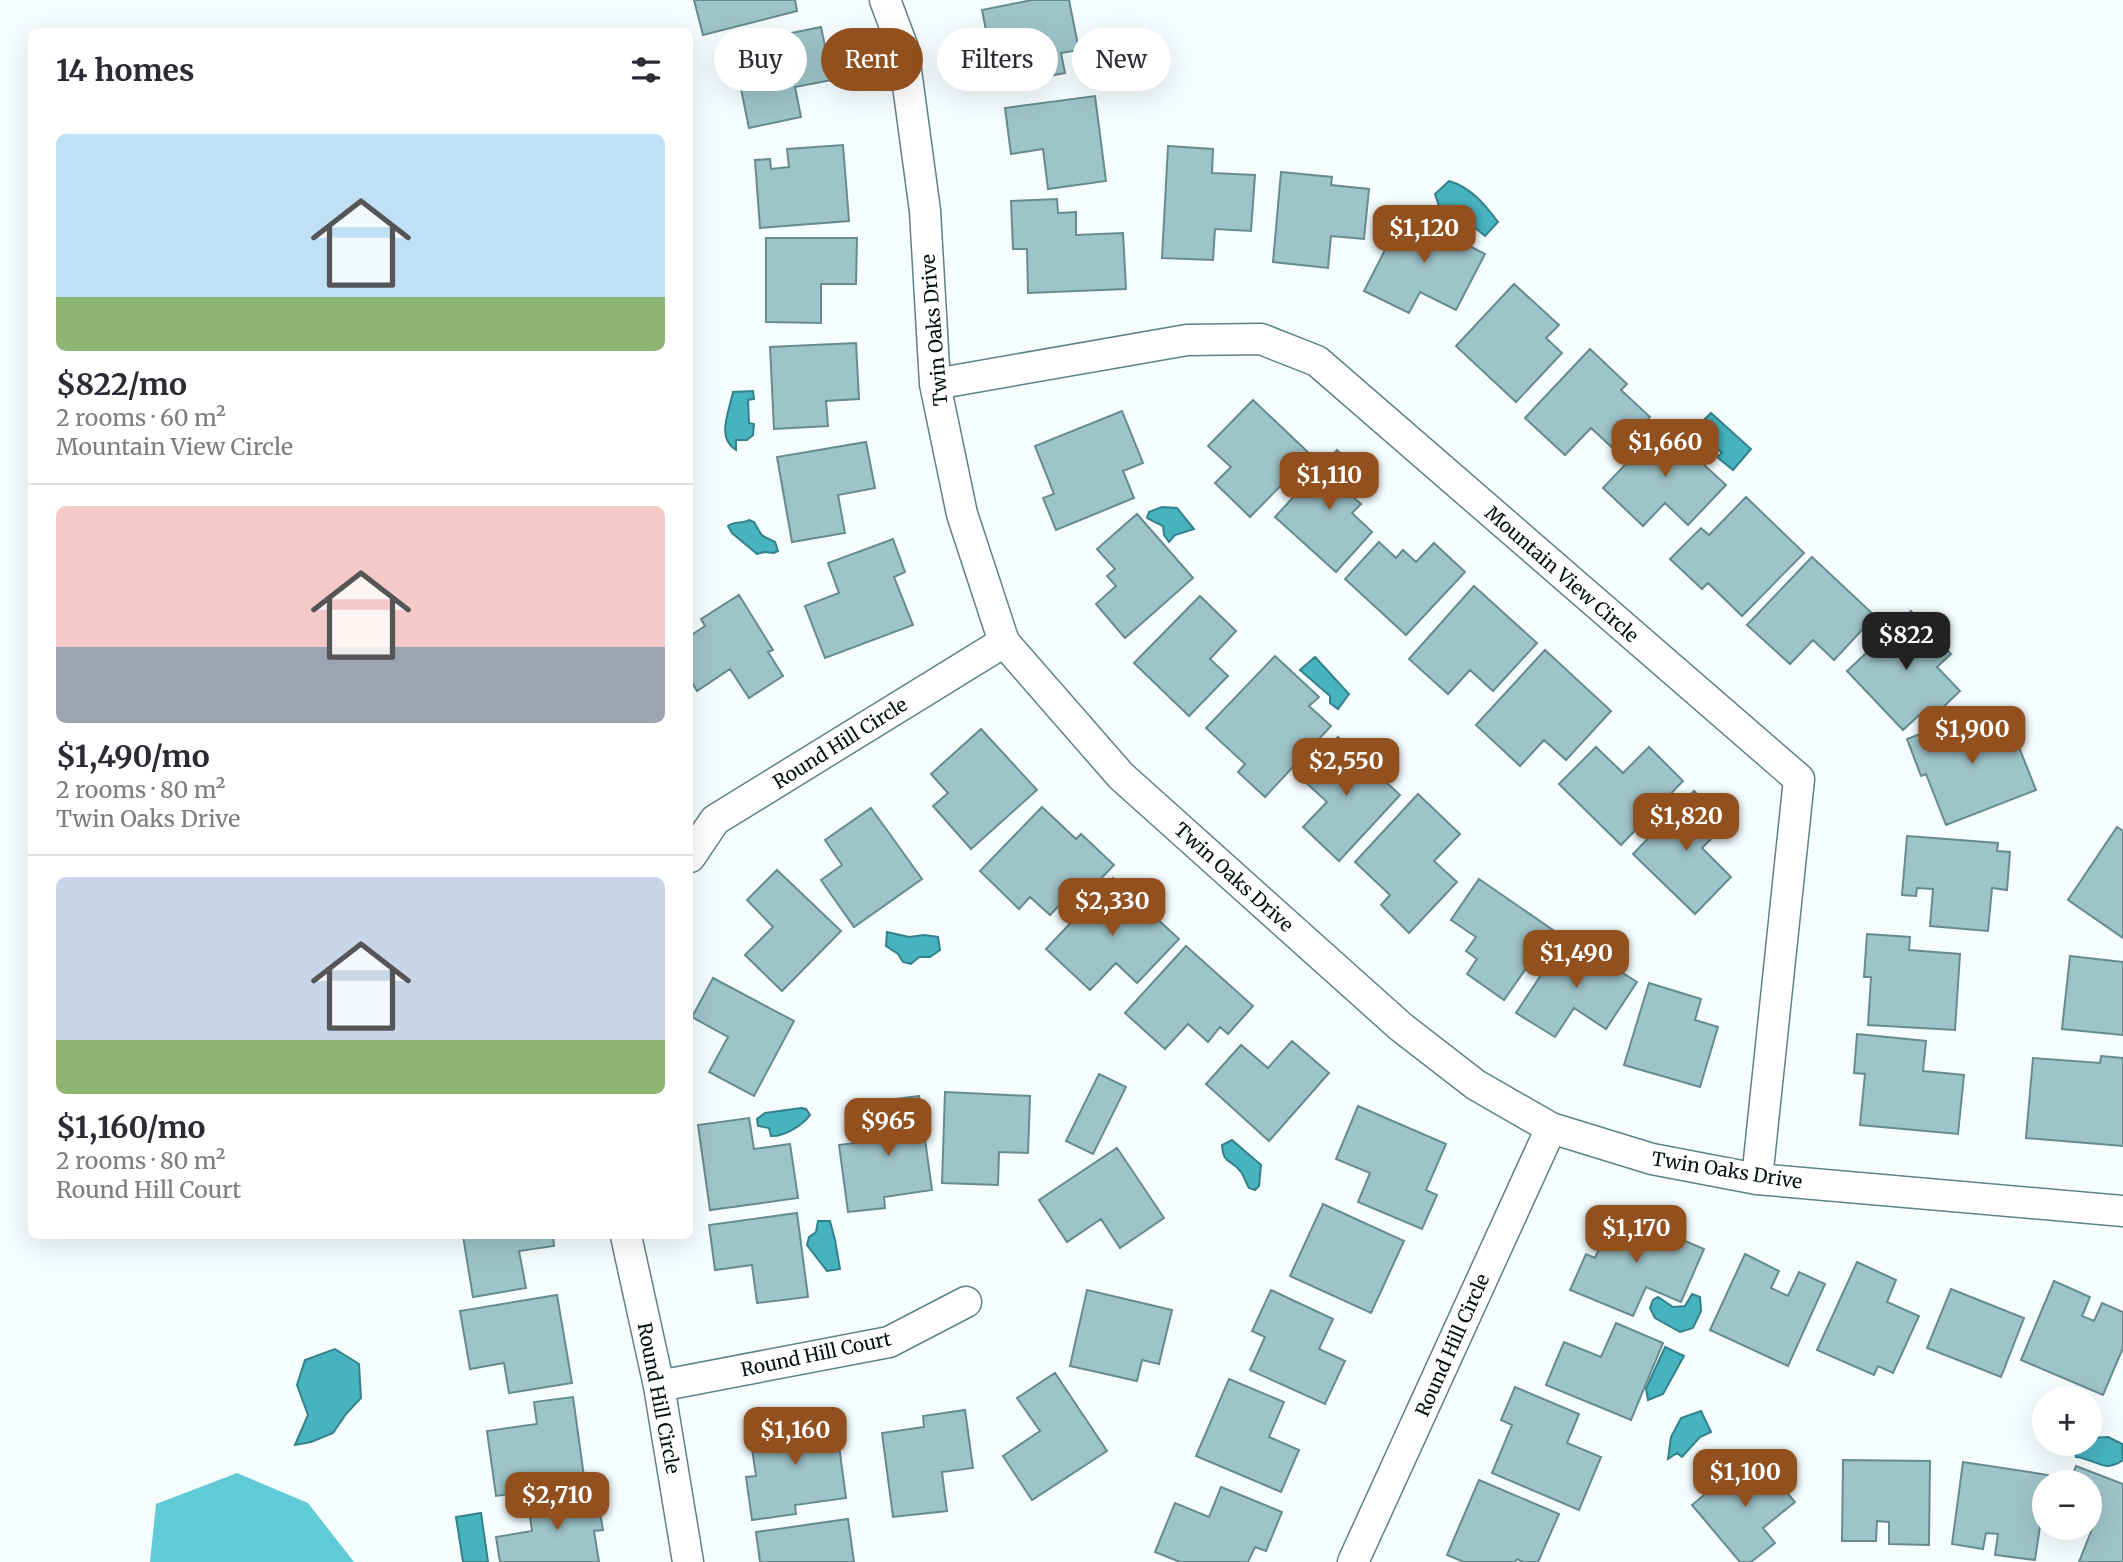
<!DOCTYPE html>
<meta charset="utf-8">
<style>
:root{--surface:#fff;--page:#f7f7f7;--text:#2b2b33;--muted:#7c7c81;--line:#e1e1e2;--accent:#92501e}
body{margin:0;font-family:Merriweather,serif;background:var(--page);color:var(--text);height:100vh;display:flex;flex-direction:column;font-size:26px;white-space:nowrap}
*{box-sizing:border-box;margin:0}
p{font-size:23px;color:var(--muted)}
.icon{flex:none;width:38px;height:38px;fill:none;stroke:currentColor;stroke-width:2;stroke-linecap:round;stroke-linejoin:round}
.map{position:relative;flex:1;overflow:hidden}
.sheet{position:absolute;left:28px;top:28px;width:665px;height:1211px;display:flex;flex-direction:column;background:var(--surface);border-radius:10px;box-shadow:0 7px 28px #0002}
.sheet>*{flex:none}
.banner{position:absolute;left:714px;top:28px;width:665px;height:63px;display:flex;gap:14px}
.controls{position:absolute;left:2032px;top:1386px;display:grid;gap:14px}
.controls a{display:grid;place-items:center;width:70px;height:70px;border-radius:50%;background:var(--surface);box-shadow:0 7px 28px #0002;font-size:35px}
.price{position:absolute;translate:-50% -60px;padding:0 16px;border-radius:14px;background:var(--accent);color:#fff;font-size:23px;line-height:46px;filter:drop-shadow(0 2px 4px #0008)}
.price::after{content:'';position:absolute;left:50%;top:42px;width:21px;height:16px;margin-left:-10px;background:inherit;clip-path:polygon(0 0,100% 0,50% 100%)}
.price.selected{background:#222;color:#fff}
ul{padding:0;list-style:none}
li{display:grid;align-content:center;gap:14px;height:371px;padding:0 28px}
li+li{border-top:2px solid var(--line)}
li span{display:grid;place-items:center;height:217px;border-radius:10px;color:#555}
li>.icon{margin-inline-start:auto}
span .icon{width:126px;height:126px;fill:#fffc;stroke-width:1}
li b{font-size:30px}
h2{display:flex;justify-content:space-between;align-items:center;height:84px;padding:0 28px;font-size:30px}
.tag{padding:0 24px;border-radius:32px;background:var(--surface);box-shadow:0 7px 28px #0002;font-size:24px;line-height:63px}
.tag.selected{background:var(--accent);color:#fff}
.map>svg:first-child{display:block}
.forest{fill:#60cad6}
.water{fill:#47b3bf;stroke:#33828b;stroke-width:2}
.building{fill:#9dc4c9;stroke:#668b90;stroke-width:2}
.lines{fill:none;stroke-linecap:round;stroke-linejoin:round}
.minor-casing{stroke:#5d8287;stroke-width:33}
.minor{stroke:#fff;stroke-width:30}
.labels{text-anchor:middle;dominant-baseline:central;stroke-width:7;stroke-linejoin:round;paint-order:stroke}
.street-label{font-size:19px;fill:#030f11;stroke:#fff}
</style>
<div class="map">
<svg width="2123" height="1562" viewBox="0 0 2123 1562">
<rect width="100%" height="100%" fill="#f5fdfe"/>
<path class="forest" d="M 237,1473 L 308,1503 L 354,1562 L 150,1562 L 156,1504 Z"/>
<path class="water" d="M 1449,181 C 1472,188 1484,204 1498,222 L 1485,236 L 1464,219 L 1442,215 L 1435,194 Z
M 753,391 L 754,399 L 748,400 L 749,423 L 754,424 L 753,435 L 747,440 L 736,440 L 736,450 C 716,438 729,412 733,392 Z
M 1711,413 L 1751,449 L 1733,470 L 1717,457 L 1722,453 L 1696,428 Z
M 1162,507 L 1177,508 L 1194,529 L 1175,535 L 1169,542 L 1164,535 L 1163,526 L 1147,518 L 1149,512 Z
M 749,520 L 754,522 C 764,538 757,533 775,542 L 778,551 L 774,553 L 765,552 L 757,554 L 732,533 L 728,526 C 735,521 742,524 749,520 Z
M 1315,657 L 1349,694 L 1338,709 L 1330,703 L 1330,696 L 1300,670 Z
M 887,932 L 909,937 L 924,935 L 938,937 L 940,950 L 930,957 L 919,957 L 911,964 L 903,962 L 898,954 L 886,946 Z
M 801,1108 L 806,1109 L 810,1115 C 803,1125 784,1137 771,1136 L 769,1128 L 758,1126 L 757,1119 L 765,1113 Z
M 1232,1140 L 1261,1165 L 1259,1186 L 1255,1190 L 1249,1188 C 1246,1183 1244,1176 1241,1172 C 1232,1159 1223,1165 1222,1145 Z
M 818,1221 L 830,1221 L 835,1240 L 840,1269 L 827,1271 L 807,1245 L 809,1237 L 816,1232 Z
M 1692,1294 L 1700,1297 L 1701,1311 L 1693,1328 L 1680,1332 L 1655,1318 L 1650,1308 L 1653,1300 L 1658,1297 L 1673,1307 L 1685,1306 Z
M 1665,1347 L 1684,1356 L 1663,1394 L 1648,1400 L 1646,1389 Z
M 335,1349 L 359,1364 L 361,1398 L 346,1414 L 333,1433 L 311,1442 L 295,1445 L 308,1415 L 297,1385 L 305,1360 Z
M 1701,1411 L 1711,1432 L 1700,1437 L 1682,1457 L 1677,1453 L 1668,1459 L 1671,1437 L 1681,1418 Z
M 2108,1437 L 2122,1444 L 2123,1460 C 2103,1474 2097,1459 2076,1457 L 2074,1446 L 2090,1444 L 2090,1438 Z
M 481,1513 L 488,1562 L 463,1562 L 456,1517 Z"/>
<path class="building" d="M 694,0 L 795,0 L 797,11 L 703,35 Z
M 1032,0 L 1069,0 L 1079,50 L 1061,53 L 1065,73 L 997,86 L 982,10 Z
M 821,27 L 832,80 L 795,87 L 801,117 L 749,128 L 732,45 Z
M 1095,96 L 1106,181 L 1048,189 L 1043,149 L 1011,154 L 1005,108 Z
M 843,145 L 849,221 L 760,228 L 755,160 L 770,159 L 771,169 L 789,167 L 787,149 Z
M 1168,146 L 1213,149 L 1212,173 L 1255,175 L 1251,231 L 1215,229 L 1213,260 L 1162,258 Z
M 1281,172 L 1332,177 L 1331,185 L 1369,189 L 1364,239 L 1331,236 L 1328,268 L 1273,262 Z
M 1057,199 L 1058,213 L 1076,212 L 1076,235 L 1123,233 L 1126,289 L 1028,293 L 1027,249 L 1013,249 L 1011,201 Z
M 1406,209 L 1452,233 L 1450,236 L 1485,254 L 1456,310 L 1420,292 L 1409,313 L 1364,291 Z
M 766,238 L 857,238 L 856,284 L 821,284 L 821,323 L 766,322 Z
M 1514,284 L 1559,325 L 1546,338 L 1562,353 L 1516,402 L 1456,346 Z
M 856,343 L 859,399 L 826,401 L 828,426 L 774,429 L 770,347 Z
M 1590,349 L 1627,384 L 1621,390 L 1650,417 L 1617,452 L 1591,428 L 1565,455 L 1525,418 Z
M 1253,400 L 1311,455 L 1250,517 L 1215,483 L 1231,467 L 1208,446 Z
M 1122,411 L 1143,463 L 1123,471 L 1134,498 L 1056,530 L 1043,498 L 1054,494 L 1035,446 Z
M 1667,421 L 1707,460 L 1703,464 L 1726,485 L 1688,525 L 1665,503 L 1643,526 L 1603,488 Z
M 866,442 L 875,488 L 838,495 L 845,533 L 792,542 L 777,457 Z
M 1337,450 L 1368,478 L 1352,496 L 1361,504 L 1352,513 L 1372,532 L 1336,572 L 1275,517 Z
M 1746,497 L 1804,553 L 1742,616 L 1708,583 L 1702,589 L 1670,559 L 1701,528 L 1709,535 Z
M 1137,514 L 1193,578 L 1125,638 L 1096,604 L 1116,586 L 1107,576 L 1115,569 L 1097,549 Z
M 893,539 L 905,572 L 894,577 L 913,625 L 825,658 L 805,606 L 839,593 L 828,563 Z
M 1379,542 L 1396,558 L 1403,550 L 1416,562 L 1434,543 L 1465,572 L 1406,635 L 1345,579 Z
M 1812,557 L 1875,616 L 1834,660 L 1813,640 L 1790,664 L 1747,625 Z
M 1474,586 L 1537,643 L 1493,691 L 1470,670 L 1448,694 L 1409,659 Z
M 739,595 L 773,650 L 768,652 L 783,676 L 749,698 L 730,669 L 697,691 L 690,679 L 690,636 L 705,626 L 701,619 Z
M 1200,596 L 1236,631 L 1210,659 L 1228,676 L 1189,716 L 1134,663 Z
M 1911,611 L 1951,654 L 1937,667 L 1960,691 L 1935,715 L 1928,707 L 1903,730 L 1847,671 Z
M 1545,650 L 1611,711 L 1566,760 L 1544,740 L 1520,766 L 1476,725 Z
M 1275,656 L 1319,697 L 1309,706 L 1331,726 L 1265,797 L 1238,772 L 1245,764 L 1206,728 Z
M 1974,713 L 1980,727 L 2007,717 L 2036,790 L 1946,825 L 1926,774 L 1921,776 L 1907,739 Z
M 981,729 L 1037,790 L 971,849 L 933,806 L 948,793 L 931,774 Z
M 1338,737 L 1400,795 L 1339,861 L 1303,827 L 1327,802 L 1300,777 Z
M 1596,747 L 1623,773 L 1649,747 L 1683,781 L 1621,845 L 1559,784 Z
M 1694,791 L 1727,823 L 1702,848 L 1731,877 L 1695,914 L 1633,854 Z
M 1418,794 L 1460,834 L 1434,861 L 1457,882 L 1409,933 L 1381,905 L 1390,895 L 1355,862 Z
M 1042,807 L 1076,839 L 1081,834 L 1114,865 L 1080,900 L 1072,892 L 1050,915 L 1030,897 L 1019,909 L 980,871 Z
M 871,808 L 922,879 L 854,927 L 821,880 L 842,865 L 825,840 Z
M 2117,827 L 2123,831 L 2123,938 L 2068,900 Z
M 1907,836 L 1998,843 L 1997,851 L 2010,852 L 2007,890 L 1992,888 L 1988,931 L 1930,926 L 1933,889 L 1917,888 L 1916,896 L 1902,895 Z
M 777,870 L 841,931 L 782,991 L 745,955 L 773,927 L 747,900 Z
M 1113,878 L 1179,939 L 1137,983 L 1116,963 L 1090,990 L 1046,949 Z
M 1479,879 L 1553,930 L 1504,1000 L 1467,974 L 1477,959 L 1466,951 L 1476,937 L 1451,920 Z
M 1867,934 L 1910,937 L 1909,950 L 1960,954 L 1955,1030 L 1868,1025 L 1871,977 L 1864,977 Z
M 1566,937 L 1637,982 L 1606,1029 L 1574,1008 L 1555,1037 L 1516,1013 Z
M 1186,946 L 1253,1006 L 1228,1034 L 1220,1027 L 1208,1042 L 1188,1024 L 1165,1049 L 1125,1013 Z
M 2070,956 L 2123,962 L 2123,1035 L 2062,1029 Z
M 713,978 L 794,1021 L 754,1096 L 709,1072 L 728,1037 L 692,1017 Z
M 1649,983 L 1701,999 L 1695,1020 L 1718,1027 L 1700,1087 L 1624,1065 Z
M 1857,1034 L 1926,1041 L 1923,1071 L 1964,1075 L 1958,1134 L 1860,1125 L 1865,1074 L 1854,1073 Z
M 1292,1041 L 1329,1073 L 1269,1141 L 1206,1084 L 1241,1045 L 1268,1068 Z
M 2101,1056 L 2123,1058 L 2123,1146 L 2026,1138 L 2033,1058 L 2100,1063 Z
M 1099,1074 L 1126,1087 L 1093,1154 L 1066,1141 Z
M 945,1092 L 1030,1096 L 1028,1153 L 999,1152 L 998,1185 L 942,1183 Z
M 919,1096 L 932,1190 L 884,1197 L 885,1208 L 848,1212 L 839,1145 L 883,1139 L 878,1101 Z
M 1358,1106 L 1446,1144 L 1426,1190 L 1437,1195 L 1422,1229 L 1358,1202 L 1370,1173 L 1336,1159 Z
M 749,1118 L 754,1149 L 790,1144 L 798,1198 L 710,1210 L 698,1125 Z
M 1117,1148 L 1164,1218 L 1120,1248 L 1101,1219 L 1067,1242 L 1039,1200 Z
M 1323,1204 L 1404,1241 L 1371,1313 L 1290,1276 Z
M 1615,1211 L 1704,1249 L 1681,1302 L 1646,1287 L 1633,1316 L 1570,1290 L 1586,1254 L 1595,1258 Z
M 797,1213 L 808,1297 L 757,1303 L 752,1265 L 715,1270 L 709,1225 Z
M 463,1236 L 553,1236 L 554,1246 L 519,1251 L 526,1288 L 473,1297 Z
M 1745,1254 L 1779,1271 L 1771,1288 L 1788,1296 L 1799,1272 L 1825,1284 L 1788,1366 L 1710,1330 Z
M 1857,1262 L 1896,1280 L 1887,1302 L 1919,1316 L 1893,1373 L 1878,1366 L 1874,1375 L 1817,1350 Z
M 2054,1281 L 2090,1297 L 2082,1316 L 2094,1321 L 2102,1303 L 2123,1312 L 2123,1348 L 2103,1395 L 2021,1360 Z
M 1951,1289 L 2024,1318 L 2001,1377 L 1927,1348 Z
M 1087,1290 L 1172,1310 L 1159,1364 L 1142,1360 L 1137,1381 L 1070,1366 Z
M 1271,1290 L 1333,1319 L 1319,1349 L 1345,1361 L 1325,1404 L 1250,1370 L 1265,1337 L 1252,1331 Z
M 557,1295 L 572,1383 L 509,1393 L 504,1363 L 470,1369 L 460,1311 Z
M 1616,1323 L 1663,1343 L 1631,1420 L 1546,1385 L 1564,1342 L 1601,1357 Z
M 1055,1373 L 1107,1451 L 1032,1500 L 1003,1456 L 1040,1431 L 1017,1398 Z
M 1229,1379 L 1284,1402 L 1269,1437 L 1299,1450 L 1281,1492 L 1196,1456 Z
M 1515,1387 L 1579,1414 L 1567,1443 L 1601,1457 L 1579,1510 L 1492,1473 L 1512,1425 L 1501,1420 Z
M 573,1397 L 585,1484 L 496,1496 L 487,1431 L 537,1424 L 534,1402 Z
M 965,1410 L 973,1468 L 942,1472 L 947,1511 L 893,1517 L 882,1433 L 924,1427 L 923,1416 Z
M 835,1416 L 846,1498 L 795,1505 L 796,1514 L 752,1520 L 746,1477 L 756,1476 L 749,1428 Z
M 1754,1453 L 1795,1502 L 1763,1528 L 1775,1543 L 1751,1562 L 1740,1562 L 1692,1505 Z
M 1843,1460 L 1930,1461 L 1929,1545 L 1889,1544 L 1889,1522 L 1877,1521 L 1876,1541 L 1842,1541 Z
M 1963,1462 L 2048,1475 L 2046,1482 L 2044,1482 L 2044,1499 L 2035,1560 L 1995,1555 L 1998,1534 L 1986,1533 L 1983,1549 L 1952,1544 Z
M 2076,1466 L 2123,1484 L 2123,1562 L 2079,1562 L 2092,1529 L 2090,1528 L 2090,1482 L 2070,1482 Z
M 1479,1480 L 1559,1514 L 1538,1562 L 1523,1562 L 1517,1559 L 1515,1562 L 1464,1562 L 1447,1555 Z
M 1221,1487 L 1282,1512 L 1266,1551 L 1255,1547 L 1248,1562 L 1180,1562 L 1155,1552 L 1175,1503 L 1209,1517 Z
M 596,1490 L 603,1530 L 594,1531 L 599,1562 L 500,1562 L 496,1537 L 532,1531 L 528,1501 Z
M 848,1519 L 854,1562 L 760,1562 L 756,1532 Z"/>
<g class="lines">
<g class="minor-casing">
<path id="minor" d="M 885,0 L 903,48 L 925,211 L 935,384 L 962,514 L 1004,642 L 1121,776 L 1401,1027 L 1476,1085 L 1551,1128 L 1652,1159 L 1757,1179 L 2123,1211
M 935,384 L 1187,340 L 1261,339 L 1317,361 L 1799,779 L 1757,1179
M 690,857 L 715,820 L 1004,642
M 626,1236 L 659,1386 L 688,1562
M 659,1386 L 889,1342 L 966,1302
M 1353,1562 L 1551,1128"/>
</g>
<use href="#minor" class="minor"/>
</g>
<g class="labels">
<g class="street-label">
<text transform="translate(934 330) rotate(-95)">Twin Oaks Drive</text>
<text transform="translate(1562 574) rotate(41)">Mountain View Circle</text>
<text transform="translate(840 743) rotate(-32)">Round Hill Circle</text>
<text transform="translate(1234 877) rotate(42)">Twin Oaks Drive</text>
<text transform="translate(1727 1170) rotate(9)">Twin Oaks Drive</text>
<text transform="translate(1452 1345) rotate(-66)">Round Hill Circle</text>
<text transform="translate(816 1354) rotate(-12)">Round Hill Court</text>
<text transform="translate(659 1398) rotate(79)">Round Hill Circle</text>
</g>
</g>
</svg>
<div class="controls">
<a>+</a>
<a>−</a>
</div>
<b class="price" style="left:1424px;top:265px">$1,120</b>
<b class="price" style="left:1665px;top:479px">$1,660</b>
<b class="price" style="left:1329px;top:512px">$1,110</b>
<b class="price selected" style="left:1906px;top:672px">$822</b>
<b class="price" style="left:1972px;top:766px">$1,900</b>
<b class="price" style="left:1346px;top:798px">$2,550</b>
<b class="price" style="left:1686px;top:853px">$1,820</b>
<b class="price" style="left:1112px;top:938px">$2,330</b>
<b class="price" style="left:1576px;top:990px">$1,490</b>
<b class="price" style="left:888px;top:1158px">$965</b>
<b class="price" style="left:1636px;top:1265px">$1,170</b>
<b class="price" style="left:795px;top:1467px">$1,160</b>
<b class="price" style="left:1745px;top:1509px">$1,100</b>
<b class="price" style="left:557px;top:1532px">$2,710</b>
<div class="banner">
<a class="tag">Buy</a>
<a class="tag selected">Rent</a>
<a class="tag">Filters</a>
<a class="tag">New</a>
</div>
<section class="sheet">
<h2>14 homes<svg class="icon" aria-label="filters" viewBox="0 0 24 24"><path d="M4 7h16M4 17h16"/><circle cx="9" cy="7" r="2"/><circle cx="15" cy="17" r="2"/></svg></h2>
<ul>
<li><span style="background:linear-gradient(#bfe0f5 75%,#8fb573 0)"><svg class="icon" aria-label="home" viewBox="0 0 24 24"><path d="M3 11l9-7 9 7M6 9v11h12V9"/></svg></span><div><b>$822/mo</b><p>2 rooms · 60 m²</p><p>Mountain View Circle</p></div></li>
<li><span style="background:linear-gradient(#f6c9c9 65%,#9aa5b1 0)"><svg class="icon" aria-label="home" viewBox="0 0 24 24"><path d="M3 11l9-7 9 7M6 9v11h12V9"/></svg></span><div><b>$1,490/mo</b><p>2 rooms · 80 m²</p><p>Twin Oaks Drive</p></div></li>
<li><span style="background:linear-gradient(#c9d6e8 75%,#8fb573 0)"><svg class="icon" aria-label="home" viewBox="0 0 24 24"><path d="M3 11l9-7 9 7M6 9v11h12V9"/></svg></span><div><b>$1,160/mo</b><p>2 rooms · 80 m²</p><p>Round Hill Court</p></div></li>
</ul>
</section>
</div>
